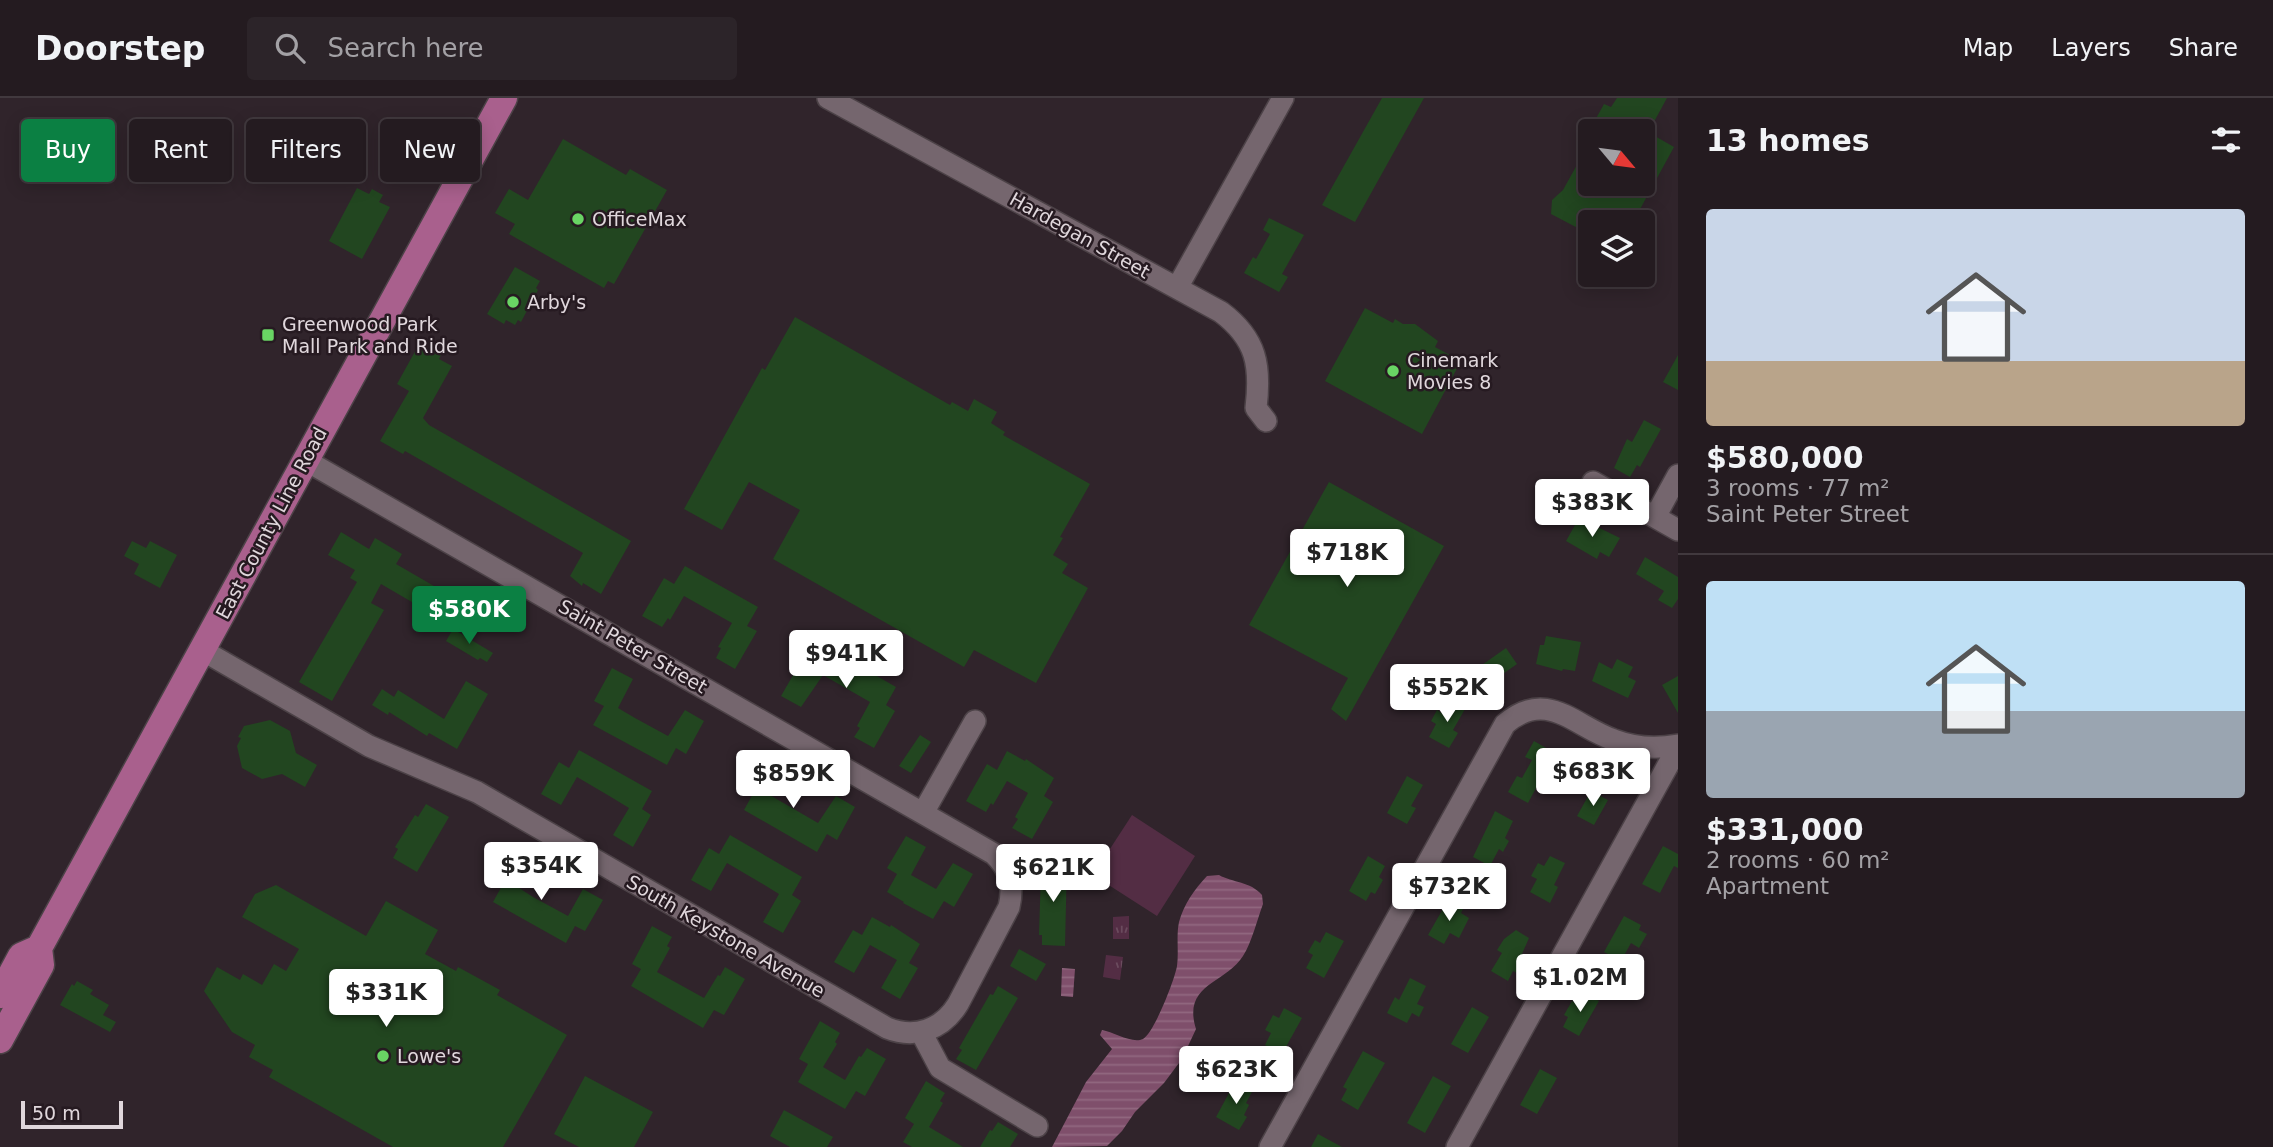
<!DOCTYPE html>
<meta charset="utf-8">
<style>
:root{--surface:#241b20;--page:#2c2429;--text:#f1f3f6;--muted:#a3a1a5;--line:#41393e;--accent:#0b8043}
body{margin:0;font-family:"DejaVu Sans",sans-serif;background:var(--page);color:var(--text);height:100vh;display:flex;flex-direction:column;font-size:26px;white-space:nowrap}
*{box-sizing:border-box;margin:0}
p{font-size:23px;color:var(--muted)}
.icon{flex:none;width:38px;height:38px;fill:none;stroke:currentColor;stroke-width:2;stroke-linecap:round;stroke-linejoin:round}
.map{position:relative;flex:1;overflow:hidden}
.details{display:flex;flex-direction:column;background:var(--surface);width:595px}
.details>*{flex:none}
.hud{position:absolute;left:21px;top:21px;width:665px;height:63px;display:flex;gap:14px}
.needle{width:46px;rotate:119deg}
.controls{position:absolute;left:1578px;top:21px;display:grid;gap:14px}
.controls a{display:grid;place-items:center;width:77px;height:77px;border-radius:7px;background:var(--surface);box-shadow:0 4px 18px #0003,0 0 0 2px var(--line);font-size:35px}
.scale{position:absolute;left:21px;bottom:18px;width:102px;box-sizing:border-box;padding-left:7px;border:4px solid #e0d7dc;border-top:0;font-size:19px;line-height:24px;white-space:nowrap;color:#e0d7dc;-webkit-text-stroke:5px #261a21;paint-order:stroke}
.price{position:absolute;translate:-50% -60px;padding:0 16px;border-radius:7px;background:#fff;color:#222;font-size:23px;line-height:46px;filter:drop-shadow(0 2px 4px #0008)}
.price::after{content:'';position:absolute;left:50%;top:42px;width:21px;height:16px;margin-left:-10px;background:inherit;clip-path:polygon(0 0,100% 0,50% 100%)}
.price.current{background:var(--accent);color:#fff}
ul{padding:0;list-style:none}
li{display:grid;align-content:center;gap:14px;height:371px;padding:0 28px}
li+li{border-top:2px solid var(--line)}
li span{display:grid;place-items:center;height:217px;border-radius:7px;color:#555}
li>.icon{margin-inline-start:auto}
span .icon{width:126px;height:126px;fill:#fffc;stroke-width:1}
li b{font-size:30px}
h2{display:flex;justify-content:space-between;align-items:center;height:84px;padding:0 28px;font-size:30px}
.tag{padding:0 24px;border-radius:7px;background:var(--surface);box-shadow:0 4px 18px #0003,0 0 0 2px var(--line);font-size:24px;line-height:63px}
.tag.current{background:var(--accent);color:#fff}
header{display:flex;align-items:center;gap:42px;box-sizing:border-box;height:98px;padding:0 35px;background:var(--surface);border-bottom:2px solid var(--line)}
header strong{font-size:33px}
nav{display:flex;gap:38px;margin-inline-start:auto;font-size:24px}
.search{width:490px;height:63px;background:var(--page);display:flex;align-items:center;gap:18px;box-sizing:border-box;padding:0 24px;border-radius:7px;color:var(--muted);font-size:26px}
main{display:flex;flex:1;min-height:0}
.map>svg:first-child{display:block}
.grass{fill:#532d44}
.park{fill:url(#park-tufts)}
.water{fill:url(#water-rules)}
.building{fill:#224620;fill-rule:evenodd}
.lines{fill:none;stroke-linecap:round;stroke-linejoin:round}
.minor-casing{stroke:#4c4247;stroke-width:24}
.major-casing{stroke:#4c4247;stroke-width:29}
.minor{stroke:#75666e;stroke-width:21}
.major{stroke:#a9608d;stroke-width:26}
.poi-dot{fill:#69d464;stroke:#261a21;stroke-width:2.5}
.labels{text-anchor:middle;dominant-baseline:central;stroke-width:5;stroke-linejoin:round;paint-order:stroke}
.poi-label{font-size:19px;fill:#e0d7dc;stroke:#261a21;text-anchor:start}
.street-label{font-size:19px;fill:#e0d7dc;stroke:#261a21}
</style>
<header>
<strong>Doorstep</strong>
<div class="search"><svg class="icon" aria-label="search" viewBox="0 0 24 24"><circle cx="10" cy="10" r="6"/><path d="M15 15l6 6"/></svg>Search here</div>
<nav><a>Map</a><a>Layers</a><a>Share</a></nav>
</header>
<main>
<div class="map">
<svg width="1678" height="1049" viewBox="0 0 1678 1049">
<defs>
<pattern id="park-tufts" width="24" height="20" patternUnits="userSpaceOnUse" patternTransform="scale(1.75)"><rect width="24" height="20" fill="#532d44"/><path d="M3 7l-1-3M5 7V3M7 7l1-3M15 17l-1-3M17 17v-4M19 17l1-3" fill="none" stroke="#6b4b5e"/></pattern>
<pattern id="water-rules" width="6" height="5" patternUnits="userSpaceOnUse" patternTransform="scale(1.75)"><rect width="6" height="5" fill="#7f4f6b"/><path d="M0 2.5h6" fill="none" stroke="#916880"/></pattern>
</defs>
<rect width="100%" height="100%" fill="#30242b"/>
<path class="grass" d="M 1132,717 L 1195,758 L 1157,818 L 1093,777 Z"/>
<path class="park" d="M 1129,818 L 1129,841 L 1113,841 L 1113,819 Z
M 1106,857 L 1123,859 L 1120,882 L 1103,879 Z"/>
<path class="water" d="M 1219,777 C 1233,785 1250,783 1262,797 L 1263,806 C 1257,822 1252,844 1243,858 C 1225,886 1182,886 1196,931 L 1182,961 L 1164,985 L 1135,1014 L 1122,1033 L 1107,1048 L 1052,1049 L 1086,984 L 1112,951 L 1100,937 L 1102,932 C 1114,934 1132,946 1143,941 C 1154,935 1175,881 1177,868 C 1179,854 1176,838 1179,824 C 1184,806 1194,792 1207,778 Z
M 1062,870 L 1075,871 L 1073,899 L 1061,898 Z"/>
<path class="building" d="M 1382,0 L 1424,0 L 1355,124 L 1322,107 Z
M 1617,0 L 1667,0 L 1649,33 L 1646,33 L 1674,49 L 1633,124 L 1591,124 L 1591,137 L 1551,116 L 1552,102 L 1563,92 L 1583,56 L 1578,53 L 1604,6 L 1611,9 ZM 1591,33 L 1643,33 L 1643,86 L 1591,86 Z
M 563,41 L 626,77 L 630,71 L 667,92 L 614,186 L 608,183 L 604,190 L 509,136 L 515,126 L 495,115 L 509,91 L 528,102 Z
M 357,90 L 369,96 L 372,91 L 383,97 L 379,104 L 390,109 L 362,161 L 329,143 Z
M 1269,120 L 1304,137 L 1282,176 L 1288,179 L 1279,194 L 1244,175 L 1253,159 L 1256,161 L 1270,136 L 1263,132 Z
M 515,169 L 540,183 L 536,190 L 538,192 L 521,224 L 518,222 L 515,227 L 506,222 L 504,226 L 487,216 Z
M 1365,210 L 1393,225 L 1395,221 L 1403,226 L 1415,226 L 1438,243 L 1435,249 L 1461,263 L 1422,336 L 1325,283 Z
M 795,219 L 950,307 L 952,304 L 968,313 L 974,301 L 997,314 L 991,325 L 1005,334 L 1003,337 L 1090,386 L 1060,439 L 1063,440 L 1053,457 L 1068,466 L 1062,475 L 1088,490 L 1036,585 L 974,552 L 964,569 L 773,461 L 800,412 L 749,384 L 722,432 L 684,411 L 762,270 L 765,272 Z
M 418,248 L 441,257 L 439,261 L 452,268 L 423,320 L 429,327 L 631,443 L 601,496 L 583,485 L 582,488 L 570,478 L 583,455 L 405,353 L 403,356 L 380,343 L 409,293 L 397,286 Z
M 1678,257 L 1678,292 L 1663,284 Z
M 1644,322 L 1661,331 L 1640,369 L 1637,367 L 1630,379 L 1614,370 L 1627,341 L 1632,344 Z
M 1329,384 L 1444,448 L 1346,623 L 1331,611 L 1348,580 L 1249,527 Z
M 1579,420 L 1620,440 L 1609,459 L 1600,454 L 1597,461 L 1566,443 Z
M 341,434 L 369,451 L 375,440 L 402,456 L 396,466 L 453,499 L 443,517 L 419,503 L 417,507 L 381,486 L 371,505 L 384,512 L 332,603 L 299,584 L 357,484 L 350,480 L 355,472 L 328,457 Z
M 132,443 L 146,450 L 150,443 L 177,457 L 160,490 L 134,476 L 139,466 L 124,458 Z
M 1645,459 L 1678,479 L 1678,501 L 1672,510 L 1658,502 L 1664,493 L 1636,476 Z
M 685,468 L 758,509 L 747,528 L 757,533 L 735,571 L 716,560 L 721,550 L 718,549 L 732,525 L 684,498 L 670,522 L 668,520 L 662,529 L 642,518 L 664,480 L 674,486 Z
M 453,531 L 493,555 L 487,564 L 480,560 L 478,562 L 446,543 Z
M 1546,538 L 1581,544 L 1575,573 L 1563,571 L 1562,573 L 1536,566 L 1540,547 L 1544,547 Z
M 823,547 L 896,589 L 886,607 L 895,613 L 874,650 L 854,639 L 860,630 L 857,628 L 870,604 L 823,577 L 801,609 L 781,598 L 803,560 L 812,565 Z
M 1506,550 L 1517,566 L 1483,590 L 1472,574 Z
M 1617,561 L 1633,569 L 1628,579 L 1636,583 L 1628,600 L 1592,583 L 1599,564 L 1612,571 Z
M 612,570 L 633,581 L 618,610 L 635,620 L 668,638 L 685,612 L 704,623 L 686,656 L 676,650 L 667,667 L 593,627 L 604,608 L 594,603 Z
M 1678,578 L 1678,615 L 1662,587 Z
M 466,583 L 488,596 L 457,651 L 429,635 L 427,638 L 389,614 L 388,617 L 372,607 L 382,591 L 394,599 L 398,592 L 444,621 Z
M 1450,603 L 1465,611 L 1453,632 L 1458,635 L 1449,650 L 1429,639 L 1436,626 L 1431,623 L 1437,612 L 1443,616 Z
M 270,622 L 290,633 L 296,655 L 317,667 L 305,689 L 282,676 L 262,681 L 242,670 L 237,648 L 241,640 L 238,639 L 244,628 Z
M 920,637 L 931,644 L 911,675 L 899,668 Z
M 1534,643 L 1555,655 L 1528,705 L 1508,694 L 1517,678 L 1522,680 L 1532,662 L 1525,659 Z
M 579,652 L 652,693 L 642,711 L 651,717 L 633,749 L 613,737 L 629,710 L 611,699 L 577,679 L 561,707 L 541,696 L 559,664 L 569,670 Z
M 1007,653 L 1025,663 L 1026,661 L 1054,680 L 1044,698 L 1053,704 L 1032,741 L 1012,730 L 1018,721 L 1015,719 L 1028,695 L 1007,683 L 993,707 L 991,705 L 986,714 L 966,703 L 987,666 L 997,672 Z
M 763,656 L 783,667 L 768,696 L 818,725 L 836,698 L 855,709 L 837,742 L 827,736 L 817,754 L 744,712 L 754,694 L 745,688 Z
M 1407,678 L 1423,687 L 1411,708 L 1416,710 L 1407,726 L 1387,715 Z
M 1591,693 L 1608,702 L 1594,727 L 1577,718 Z
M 426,706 L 449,719 L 417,774 L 393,760 L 398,751 L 395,749 L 415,717 L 418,719 Z
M 1495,713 L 1513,723 L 1505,740 L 1509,743 L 1503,754 L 1499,751 L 1490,768 L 1473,759 Z
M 730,737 L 802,779 L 792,797 L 801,803 L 783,835 L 763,824 L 779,796 L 761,785 L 727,765 L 711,793 L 691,782 L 709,750 L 719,756 Z
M 906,738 L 926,749 L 911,777 L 936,791 L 953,765 L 973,776 L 954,809 L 944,803 L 933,821 L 903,805 L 904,804 L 887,794 L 897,776 L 887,770 Z
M 1663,748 L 1678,756 L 1678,770 L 1674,768 L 1660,795 L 1642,786 Z
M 511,750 L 532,761 L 516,788 L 533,799 L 568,818 L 583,791 L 603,802 L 585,833 L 575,828 L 566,845 L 493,804 L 503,786 L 493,781 Z
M 1368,758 L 1385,768 L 1379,779 L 1383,782 L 1375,796 L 1371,794 L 1366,803 L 1349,793 Z
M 1550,758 L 1565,765 L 1554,787 L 1558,789 L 1550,805 L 1530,794 L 1537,781 L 1531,778 L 1538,765 L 1544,768 Z
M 1044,763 L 1067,764 L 1065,848 L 1042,847 L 1042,837 L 1039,837 L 1041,773 L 1044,773 Z
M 276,787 L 366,838 L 386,803 L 438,832 L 425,856 L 456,873 L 458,869 L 500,892 L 497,897 L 567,937 L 503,1049 L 393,1049 L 269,979 L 273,972 L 249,959 L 255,947 L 232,934 L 204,893 L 217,869 L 240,882 L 243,876 L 262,887 L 274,866 L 286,873 L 299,851 L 242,819 L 255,796 Z
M 1448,802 L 1463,811 L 1461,815 L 1469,820 L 1459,840 L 1450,835 L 1444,846 L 1428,837 Z
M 1624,818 L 1641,827 L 1639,832 L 1647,836 L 1639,850 L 1631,845 L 1621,863 L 1604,854 Z
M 872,819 L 890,829 L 891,827 L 920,846 L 909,865 L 918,870 L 900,901 L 881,890 L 897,862 L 870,847 L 854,875 L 834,864 L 853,832 L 862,837 Z
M 652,828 L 672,839 L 667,848 L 670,850 L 657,874 L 704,900 L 718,877 L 720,878 L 725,869 L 745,881 L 724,917 L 714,912 L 703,930 L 631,888 L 641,871 L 632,866 Z
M 1516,832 L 1529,840 L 1522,856 L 1527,859 L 1517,875 L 1513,873 L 1508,883 L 1491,873 L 1502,855 L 1497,852 L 1504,841 Z
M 1326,834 L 1344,843 L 1324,880 L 1306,870 L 1313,857 L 1308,854 L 1315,842 L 1320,845 Z
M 1019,851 L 1046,866 L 1036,883 L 1010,868 Z
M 1410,880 L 1426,888 L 1417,906 L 1424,909 L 1419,919 L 1412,915 L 1407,925 L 1387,915 L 1395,899 L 1399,902 Z
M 77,883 L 93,892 L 90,896 L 109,907 L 103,917 L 116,924 L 110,934 L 60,907 L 72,886 L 74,888 Z
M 998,888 L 1018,900 L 976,972 L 956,961 L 962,952 L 959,950 L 990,896 L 993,897 Z
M 1583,894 L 1599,903 L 1579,938 L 1563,929 L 1568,919 L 1564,917 L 1572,903 L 1577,906 Z
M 1472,909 L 1489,919 L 1468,955 L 1451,946 Z
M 1284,910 L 1302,920 L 1282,956 L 1265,947 L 1271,935 L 1265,932 L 1273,917 L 1279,920 Z
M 820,923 L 840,935 L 835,944 L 837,946 L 823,969 L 845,982 L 859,958 L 861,959 L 867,950 L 886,961 L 865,998 L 856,993 L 845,1011 L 798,984 L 808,966 L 799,961 Z
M 1363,953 L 1385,965 L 1358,1012 L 1341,1002 L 1347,991 L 1343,989 Z
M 1540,971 L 1557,980 L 1537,1016 L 1520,1007 Z
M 585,978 L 653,1014 L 634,1049 L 579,1049 L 554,1036 Z
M 1433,978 L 1451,988 L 1425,1035 L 1407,1025 Z
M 1236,982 L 1253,992 L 1246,1005 L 1249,1007 L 1244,1017 L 1247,1019 L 1239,1032 L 1216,1019 Z
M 926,983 L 945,995 L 940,1003 L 943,1005 L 929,1029 L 963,1049 L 912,1049 L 903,1044 L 914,1026 L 905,1020 Z
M 784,1012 L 833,1039 L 827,1049 L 790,1049 L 770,1038 Z
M 998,1024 L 1018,1036 L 1010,1049 L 980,1049 L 990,1032 L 992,1033 Z
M 1318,1036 L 1342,1049 L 1311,1049 Z"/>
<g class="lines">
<g class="minor-casing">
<path id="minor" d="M 828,0 L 1221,214 C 1257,241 1261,268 1256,310 L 1266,323
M 1177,190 L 1283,0
M 1593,384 L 1678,432
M 1655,419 L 1678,377
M 202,552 L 369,648 L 477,694 L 887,930 C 915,941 942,932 958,906 L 1009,809 C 1014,788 1010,771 994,756 L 305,362
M 923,715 L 975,623
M 921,934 L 940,970 L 1037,1028
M 1270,1049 L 1505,626 C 1547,590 1574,628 1614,642 C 1635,650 1656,651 1678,647
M 1457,1049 L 1678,649"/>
</g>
<g class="major-casing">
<path id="major" d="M 0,897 L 21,858 L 39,850 L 504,0
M 0,942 L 41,867 L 39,850"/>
</g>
<use href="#minor" class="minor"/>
<use href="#major" class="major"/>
</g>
<g class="poi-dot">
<circle cx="578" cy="121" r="7"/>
<circle cx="513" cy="204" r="7"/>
<rect x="261" y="230" width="14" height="14" rx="3.5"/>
<circle cx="1393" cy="273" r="7"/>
<circle cx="383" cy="958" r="7"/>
</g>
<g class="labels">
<g class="poi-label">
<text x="592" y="121">OfficeMax</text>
<text x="527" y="204">Arby's</text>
<text x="282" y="226">Greenwood Park<tspan x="282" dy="22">Mall Park and Ride</tspan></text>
<text x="1407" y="262">Cinemark<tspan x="1407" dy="22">Movies 8</tspan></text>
<text x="397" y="958">Lowe's</text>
</g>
<g class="street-label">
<text transform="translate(1080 137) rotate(29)">Hardegan Street</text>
<text transform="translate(271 425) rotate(-62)">East County Line Road</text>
<text transform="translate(633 548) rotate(30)">Saint Peter Street</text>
<text transform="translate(726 838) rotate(30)">South Keystone Avenue</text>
</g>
</g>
</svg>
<div class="controls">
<a><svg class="needle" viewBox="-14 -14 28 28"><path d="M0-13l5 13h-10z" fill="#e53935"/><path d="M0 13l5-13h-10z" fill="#a3a1a5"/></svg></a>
<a><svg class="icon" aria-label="layers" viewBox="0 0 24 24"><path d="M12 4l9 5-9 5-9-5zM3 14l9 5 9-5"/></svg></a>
</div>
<div class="scale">50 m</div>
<b class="price" style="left:1592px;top:441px">$383K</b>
<b class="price" style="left:1347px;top:491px">$718K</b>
<b class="price current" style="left:469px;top:548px">$580K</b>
<b class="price" style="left:846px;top:592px">$941K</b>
<b class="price" style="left:1447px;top:626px">$552K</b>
<b class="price" style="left:1593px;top:710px">$683K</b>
<b class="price" style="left:793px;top:712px">$859K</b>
<b class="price" style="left:541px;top:804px">$354K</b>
<b class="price" style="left:1053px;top:806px">$621K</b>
<b class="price" style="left:1449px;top:825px">$732K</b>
<b class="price" style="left:1580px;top:916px">$1.02M</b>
<b class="price" style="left:386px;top:931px">$331K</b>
<b class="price" style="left:1236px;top:1008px">$623K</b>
<div class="hud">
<a class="tag current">Buy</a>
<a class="tag">Rent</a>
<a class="tag">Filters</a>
<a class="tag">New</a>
</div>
</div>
<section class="details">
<h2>13 homes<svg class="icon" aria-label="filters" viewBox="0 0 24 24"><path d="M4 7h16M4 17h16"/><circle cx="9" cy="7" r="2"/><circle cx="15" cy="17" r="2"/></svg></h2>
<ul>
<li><span style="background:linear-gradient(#c9d6e8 70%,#b9a48a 0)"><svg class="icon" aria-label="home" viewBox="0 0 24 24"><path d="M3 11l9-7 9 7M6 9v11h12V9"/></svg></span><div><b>$580,000</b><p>3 rooms · 77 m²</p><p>Saint Peter Street</p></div></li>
<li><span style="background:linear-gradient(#bfe0f5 60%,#9aa5b1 0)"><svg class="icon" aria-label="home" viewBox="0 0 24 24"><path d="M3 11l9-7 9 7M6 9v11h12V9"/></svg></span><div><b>$331,000</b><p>2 rooms · 60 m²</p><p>Apartment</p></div></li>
</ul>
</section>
</main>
